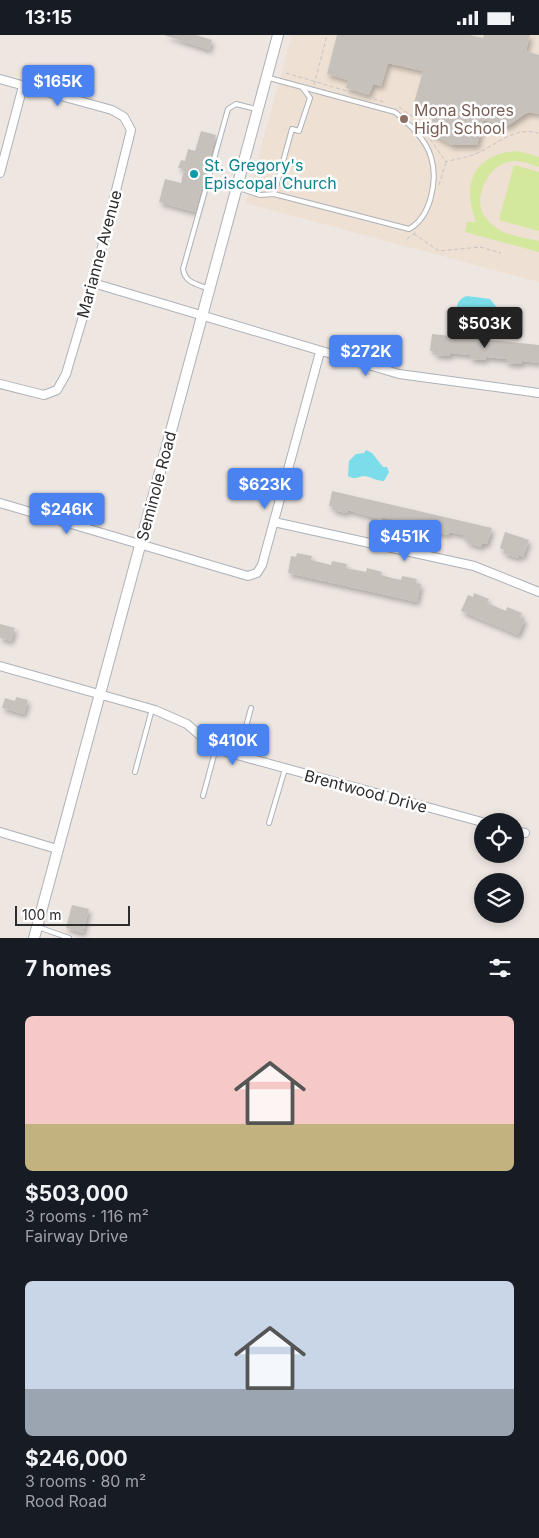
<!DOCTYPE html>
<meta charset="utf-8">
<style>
:root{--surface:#171b24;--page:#242831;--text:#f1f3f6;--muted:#9ea1a6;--accent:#4a83f1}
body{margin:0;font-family:Inter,sans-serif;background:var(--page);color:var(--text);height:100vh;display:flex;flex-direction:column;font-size:19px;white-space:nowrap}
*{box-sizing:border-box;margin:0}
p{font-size:16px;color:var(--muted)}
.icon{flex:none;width:28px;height:28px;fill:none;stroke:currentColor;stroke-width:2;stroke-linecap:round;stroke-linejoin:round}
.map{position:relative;height:903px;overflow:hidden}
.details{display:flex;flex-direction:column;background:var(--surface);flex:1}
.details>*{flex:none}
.fabs{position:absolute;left:474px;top:778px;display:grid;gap:10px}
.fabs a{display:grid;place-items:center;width:50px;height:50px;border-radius:50%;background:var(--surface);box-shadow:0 2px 8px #0003;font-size:25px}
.scale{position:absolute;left:15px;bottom:12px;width:115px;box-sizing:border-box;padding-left:5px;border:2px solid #2d2d2d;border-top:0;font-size:14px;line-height:18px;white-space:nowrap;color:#2d2d2d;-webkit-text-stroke:4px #fff;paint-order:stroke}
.price{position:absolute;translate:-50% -42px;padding:0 11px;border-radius:5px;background:var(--accent);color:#fff;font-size:16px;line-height:32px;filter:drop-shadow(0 1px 2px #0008)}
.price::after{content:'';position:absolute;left:50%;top:30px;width:15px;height:11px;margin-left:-8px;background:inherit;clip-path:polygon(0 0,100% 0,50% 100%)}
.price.current{background:#222;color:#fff}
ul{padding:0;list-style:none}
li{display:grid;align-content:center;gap:10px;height:265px;padding:0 25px}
li span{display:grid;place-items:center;height:155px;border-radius:8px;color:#555}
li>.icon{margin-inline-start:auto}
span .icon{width:90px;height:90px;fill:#fffc;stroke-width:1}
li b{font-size:21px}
h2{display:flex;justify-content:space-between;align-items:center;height:60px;padding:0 25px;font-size:21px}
.status{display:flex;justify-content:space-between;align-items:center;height:35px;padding:0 25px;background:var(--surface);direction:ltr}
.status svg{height:14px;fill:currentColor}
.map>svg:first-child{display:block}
.education{fill:#eee0d2}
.pitch{fill:#d3e79d}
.water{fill:#7adde9}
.building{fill:#c7c1bc;filter:url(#shadow)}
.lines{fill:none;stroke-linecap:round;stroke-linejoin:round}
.service-casing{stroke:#adb1b9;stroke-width:6}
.minor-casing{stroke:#adb1b9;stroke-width:10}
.tertiary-casing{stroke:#adb1b9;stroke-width:12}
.path{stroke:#c4c4c4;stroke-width:1;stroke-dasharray:4 2.5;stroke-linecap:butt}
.service{stroke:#fff;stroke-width:4}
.minor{stroke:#fff;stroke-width:8}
.tertiary{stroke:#fff;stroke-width:10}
.education-dot{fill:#8d6e63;stroke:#fff;stroke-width:2}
.culture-dot{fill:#0f9aa8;stroke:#fff;stroke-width:2}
.labels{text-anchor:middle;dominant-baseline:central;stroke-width:5;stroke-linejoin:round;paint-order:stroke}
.education-label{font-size:16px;fill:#785e54;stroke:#fff;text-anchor:start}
.culture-label{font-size:16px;fill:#0d838f;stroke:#fff;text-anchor:start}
.street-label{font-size:16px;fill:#2d2d2d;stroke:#fff}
</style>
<div class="status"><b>13:15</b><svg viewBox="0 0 49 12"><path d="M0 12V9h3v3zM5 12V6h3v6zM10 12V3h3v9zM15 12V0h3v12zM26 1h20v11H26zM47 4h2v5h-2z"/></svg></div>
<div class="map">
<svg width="539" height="903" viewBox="0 0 539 903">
<defs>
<filter id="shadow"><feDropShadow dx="2.5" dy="4" stdDeviation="2.5" flood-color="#0004"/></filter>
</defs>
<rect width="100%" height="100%" fill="#eee6e1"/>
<path class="education" d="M 292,0 L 539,0 L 539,247 L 246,168 Z"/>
<path class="pitch" d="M 518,116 L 539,122 L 539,132 C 529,129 519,124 508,127 C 490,131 477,155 481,173 C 482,181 491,190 498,194 C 508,201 527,203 539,206 L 539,217 L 465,197 L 467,187 L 476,187 C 461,149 474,118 518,116 Z
M 514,130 L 539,137 L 539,196 L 499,185 Z"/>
<path class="water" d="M 467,261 L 490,264 L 498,274 L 497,283 L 494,286 L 478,288 L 468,281 L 458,278 C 455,270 459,263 467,261 Z
M 366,415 L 372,418 L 383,432 L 387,432 L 389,437 L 384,446 C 376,446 369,441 364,441 C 357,442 355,445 348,441 L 349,426 L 356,419 L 364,418 Z"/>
<path class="building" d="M 164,0 L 196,0 L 212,5 L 209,15 Z
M 337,0 L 470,0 L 483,3 L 484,0 L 530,0 L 526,16 L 539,20 L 539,79 L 528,77 L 507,91 L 484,85 L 477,110 L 452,110 L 430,98 L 434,73 L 414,68 L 423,36 L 388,28 L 381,51 L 373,49 L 369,60 L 346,53 L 348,45 L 327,39 Z
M 201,96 L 216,100 L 195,177 L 159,167 L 165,144 L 181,148 L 184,134 L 178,133 L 181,125 L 185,126 L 188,114 L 195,116 Z
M 432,299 L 539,310 L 539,328 L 522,326 L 521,329 L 506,328 L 506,324 L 486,322 L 485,325 L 470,324 L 471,320 L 450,318 L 450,321 L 435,320 L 435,316 L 430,316 Z
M 332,456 L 492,493 L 487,509 L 482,508 L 482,512 L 467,508 L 468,504 L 463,503 L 463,500 L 449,497 L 448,500 L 433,497 L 434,494 L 415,490 L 414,493 L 400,490 L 400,487 L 396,485 L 382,482 L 381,485 L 348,475 L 347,478 L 333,475 L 333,472 L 329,471 Z
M 505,497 L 529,505 L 523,522 L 519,520 L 518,523 L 503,518 L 504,515 L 500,513 Z
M 297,518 L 312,521 L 311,525 L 331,530 L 332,526 L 347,529 L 346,533 L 366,537 L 367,533 L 382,537 L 381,540 L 392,543 L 401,545 L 402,541 L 417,544 L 416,548 L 421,549 L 417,567 L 288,538 L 291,521 L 296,522 Z
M 474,558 L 489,564 L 487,568 L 506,576 L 507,572 L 522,578 L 520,582 L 525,584 L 518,600 L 461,576 L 468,560 L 473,562 Z
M 0,589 L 15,593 L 11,606 L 0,603 Z
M 16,662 L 28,665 L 24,679 L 2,673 L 5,663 L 15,666 Z
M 72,870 L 89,874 L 83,898 L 66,893 Z"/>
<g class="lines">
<g class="service-casing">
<path id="service" d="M 239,153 L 260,160 L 274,159 L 409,194 C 431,182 438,145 431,122 C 426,104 409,89 395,77 L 269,43
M 274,159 L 292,94 L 299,96 L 310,63 L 302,52
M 209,254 C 197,249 185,248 183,234 L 228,74 L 236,69 L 256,74
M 238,721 L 251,673
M 135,737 L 152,674
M 203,761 L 216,713
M 269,788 L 285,734
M 38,892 L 69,903"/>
</g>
<g class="minor-casing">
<path id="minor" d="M 0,44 L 112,75 L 124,82 L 131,95 L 93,248 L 66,339 L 57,355 L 44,360 L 0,349
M 0,138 L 23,51
M 93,248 L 399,339 L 539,358
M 0,468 L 241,539 L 248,541 L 257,538 L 262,530 L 320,317
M 274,487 L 474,531 L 539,557
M 0,631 L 155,675 L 187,689 L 211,710 L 226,717 L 482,787
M 515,796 L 525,798
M 0,797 L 57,814"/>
</g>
<g class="tertiary-casing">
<path id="tertiary" d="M 34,903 L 278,0"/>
</g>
<path class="path" d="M 286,38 L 384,67
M 314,50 L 327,0
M 399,72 L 416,84 L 446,127 C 455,124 464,123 473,120 C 496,111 513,91 538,98
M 439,150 L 446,127
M 414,199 L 439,216 L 480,212 L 501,218
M 407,204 L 417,196"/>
<use href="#service" class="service"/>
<use href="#minor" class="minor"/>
<use href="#tertiary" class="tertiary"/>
</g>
<circle class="education-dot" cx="404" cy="84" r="5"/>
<circle class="culture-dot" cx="194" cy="139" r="5"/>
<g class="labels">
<g class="education-label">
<text x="414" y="75">Mona Shores<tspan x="414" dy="18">High School</tspan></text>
</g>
<g class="culture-label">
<text x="204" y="130">St. Gregory's<tspan x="204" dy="18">Episcopal Church</tspan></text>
</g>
<g class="street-label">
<text transform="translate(99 219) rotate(-75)">Marianne Avenue</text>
<text transform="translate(156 451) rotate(-75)">Seminole Road</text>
<text transform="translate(366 756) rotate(15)">Brentwood Drive</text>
</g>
</g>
</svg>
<div class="fabs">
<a><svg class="icon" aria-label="locate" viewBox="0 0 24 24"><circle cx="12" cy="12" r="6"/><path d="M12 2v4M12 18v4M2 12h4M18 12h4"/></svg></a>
<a><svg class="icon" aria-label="layers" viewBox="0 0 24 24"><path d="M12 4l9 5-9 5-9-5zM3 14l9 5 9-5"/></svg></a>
</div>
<div class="scale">100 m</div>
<b class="price" style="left:58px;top:72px">$165K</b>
<b class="price current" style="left:485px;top:314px">$503K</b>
<b class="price" style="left:366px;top:342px">$272K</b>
<b class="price" style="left:265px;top:475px">$623K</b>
<b class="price" style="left:67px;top:500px">$246K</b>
<b class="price" style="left:405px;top:527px">$451K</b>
<b class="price" style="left:233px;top:731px">$410K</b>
</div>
<section class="details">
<h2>7 homes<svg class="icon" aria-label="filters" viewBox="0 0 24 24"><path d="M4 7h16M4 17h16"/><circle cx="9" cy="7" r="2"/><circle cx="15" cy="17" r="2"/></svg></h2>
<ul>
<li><span style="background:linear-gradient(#f6c9c9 70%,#c2b280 0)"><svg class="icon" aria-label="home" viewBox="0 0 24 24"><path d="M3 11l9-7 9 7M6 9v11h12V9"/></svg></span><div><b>$503,000</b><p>3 rooms · 116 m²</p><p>Fairway Drive</p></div></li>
<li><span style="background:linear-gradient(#c9d6e8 70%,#9aa5b1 0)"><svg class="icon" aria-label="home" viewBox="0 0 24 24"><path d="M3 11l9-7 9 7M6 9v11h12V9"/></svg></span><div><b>$246,000</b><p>3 rooms · 80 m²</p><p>Rood Road</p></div></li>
</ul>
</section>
